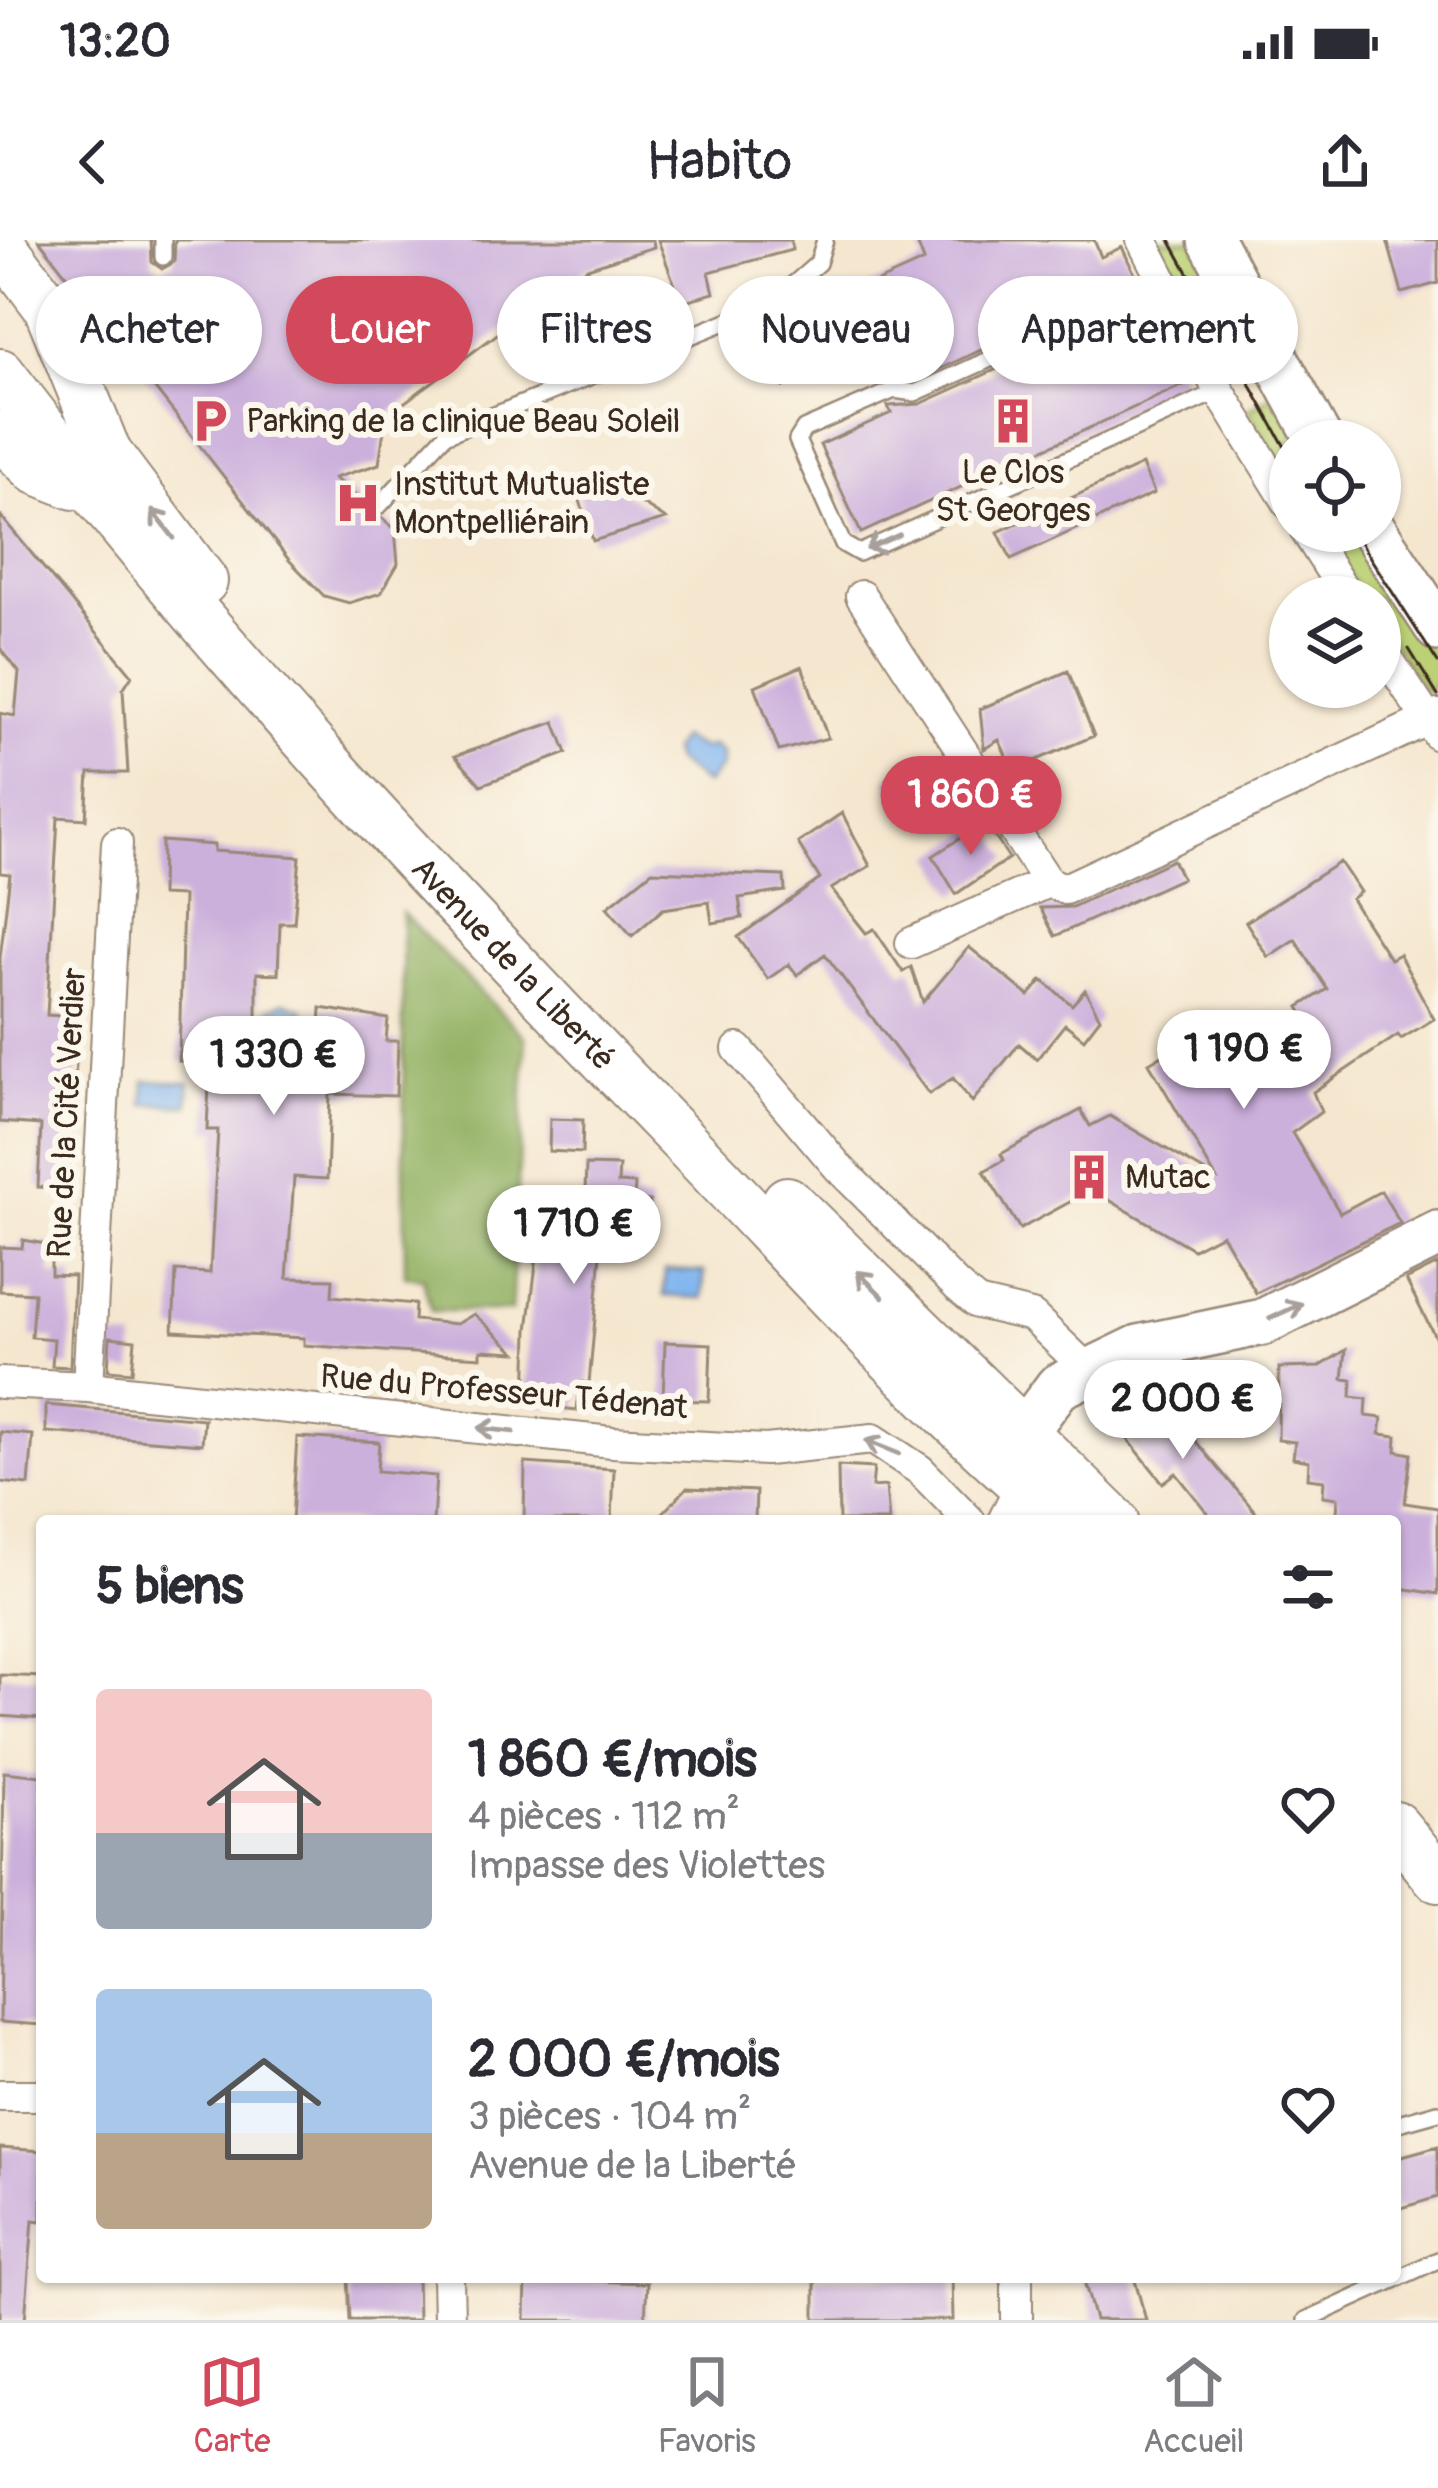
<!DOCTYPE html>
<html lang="fr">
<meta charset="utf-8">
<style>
:root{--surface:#fff;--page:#f7f7f7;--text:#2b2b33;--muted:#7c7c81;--line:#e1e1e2;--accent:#d1495b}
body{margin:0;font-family:Pangolin,sans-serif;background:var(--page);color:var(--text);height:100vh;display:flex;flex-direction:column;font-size:45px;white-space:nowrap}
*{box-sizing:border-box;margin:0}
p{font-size:39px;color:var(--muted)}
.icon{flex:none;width:66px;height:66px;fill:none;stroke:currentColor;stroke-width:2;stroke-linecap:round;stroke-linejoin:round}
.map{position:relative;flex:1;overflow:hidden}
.details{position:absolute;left:36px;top:1275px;width:1365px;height:768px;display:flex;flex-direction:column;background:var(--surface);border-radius:12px;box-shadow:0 3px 9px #0004}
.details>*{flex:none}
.banner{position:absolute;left:36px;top:36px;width:1368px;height:108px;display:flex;gap:24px}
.tools{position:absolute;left:1269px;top:180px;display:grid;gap:24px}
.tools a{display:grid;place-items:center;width:132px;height:132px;border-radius:50%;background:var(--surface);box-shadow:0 3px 9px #0004;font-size:60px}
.price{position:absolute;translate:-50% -102px;padding:0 27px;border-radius:42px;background:#fff;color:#222;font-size:39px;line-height:78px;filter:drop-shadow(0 3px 6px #0008)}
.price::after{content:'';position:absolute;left:50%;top:72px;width:36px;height:27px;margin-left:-18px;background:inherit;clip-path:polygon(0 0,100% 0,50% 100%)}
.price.active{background:var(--accent);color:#fff}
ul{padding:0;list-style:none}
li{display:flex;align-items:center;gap:36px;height:300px;padding:0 60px}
li span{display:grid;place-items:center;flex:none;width:336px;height:240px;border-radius:12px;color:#555}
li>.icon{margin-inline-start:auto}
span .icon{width:144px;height:144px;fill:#fffc;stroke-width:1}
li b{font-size:51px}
h2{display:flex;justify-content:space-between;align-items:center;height:144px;padding:0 60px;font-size:51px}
.chip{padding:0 42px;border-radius:54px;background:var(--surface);box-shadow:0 3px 9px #0004;font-size:42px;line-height:108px}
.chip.active{background:var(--accent);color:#fff}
.status{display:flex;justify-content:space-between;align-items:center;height:84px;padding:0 60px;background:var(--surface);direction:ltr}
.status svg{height:33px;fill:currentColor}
header{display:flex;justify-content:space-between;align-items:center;height:156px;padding:0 60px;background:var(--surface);font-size:54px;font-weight:600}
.tabs{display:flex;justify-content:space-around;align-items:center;height:168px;border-top:3px solid var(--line);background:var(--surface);font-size:33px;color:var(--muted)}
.tabs a{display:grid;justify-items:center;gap:6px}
.tabs .active{color:var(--accent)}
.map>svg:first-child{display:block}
.green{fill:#bcd175;stroke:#7c7e4a;stroke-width:3}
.forest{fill:#95b366;stroke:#686e42;stroke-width:3}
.water{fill:#81b6ef;stroke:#5e7086;stroke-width:3}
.building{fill:#ccb0dc}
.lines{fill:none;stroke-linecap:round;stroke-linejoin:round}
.lane-casing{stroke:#988876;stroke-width:20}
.street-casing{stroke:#988876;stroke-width:34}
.secondary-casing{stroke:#988876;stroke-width:50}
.primary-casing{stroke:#988876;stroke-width:52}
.lane{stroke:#fff;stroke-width:15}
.street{stroke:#fff;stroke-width:30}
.secondary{stroke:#fff;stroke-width:45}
.primary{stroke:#fff;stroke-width:48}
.tram{stroke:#3b2a1e;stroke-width:3}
.oneway{stroke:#a79f9a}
.labels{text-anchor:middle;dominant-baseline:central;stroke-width:12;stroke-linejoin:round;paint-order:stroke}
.poi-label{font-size:33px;fill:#3b2a1e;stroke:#fbf7ec;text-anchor:start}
.street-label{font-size:33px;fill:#3b2a1e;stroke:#fbf7ec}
</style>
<div class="status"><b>13:20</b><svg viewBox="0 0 49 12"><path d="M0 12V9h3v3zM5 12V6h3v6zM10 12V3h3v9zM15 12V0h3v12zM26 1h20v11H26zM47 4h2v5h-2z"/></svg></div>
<header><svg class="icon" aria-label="back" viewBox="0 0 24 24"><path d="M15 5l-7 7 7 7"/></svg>Habito<svg class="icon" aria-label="share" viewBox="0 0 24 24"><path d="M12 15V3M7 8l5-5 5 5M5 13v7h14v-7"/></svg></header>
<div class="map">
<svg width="1438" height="2080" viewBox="0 0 1438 2080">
<rect width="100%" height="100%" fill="#fbf7ec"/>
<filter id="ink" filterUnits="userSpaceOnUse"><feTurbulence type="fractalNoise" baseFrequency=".00833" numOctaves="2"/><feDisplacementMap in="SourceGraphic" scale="24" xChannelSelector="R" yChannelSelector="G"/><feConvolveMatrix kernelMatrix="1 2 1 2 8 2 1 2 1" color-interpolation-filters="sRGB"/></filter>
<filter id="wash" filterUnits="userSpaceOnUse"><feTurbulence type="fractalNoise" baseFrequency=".004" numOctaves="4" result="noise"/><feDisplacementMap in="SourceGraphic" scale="48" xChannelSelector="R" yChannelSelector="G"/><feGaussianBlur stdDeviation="2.7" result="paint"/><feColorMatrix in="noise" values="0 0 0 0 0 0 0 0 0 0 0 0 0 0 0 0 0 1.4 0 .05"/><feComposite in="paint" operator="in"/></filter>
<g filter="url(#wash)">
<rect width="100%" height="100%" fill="#f5e7cf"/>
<path class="green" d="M 1156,0 L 1198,0 L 1249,100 L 1218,118 Z
M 1279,151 L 1308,201 L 1290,201 L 1290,240 L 1248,170 Z
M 1321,291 L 1362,291 L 1438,409 L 1438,443 L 1425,452 L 1380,384 L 1380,357 L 1362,357 Z"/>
<path class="forest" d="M 402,673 L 526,798 L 511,1071 L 431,1071 L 423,1038 L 405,1036 Z"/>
<path class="water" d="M 681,498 L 703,509 L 711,505 L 721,513 L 722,525 L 706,544 L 675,521 L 672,511 Z
M 284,762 L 303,769 L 306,789 L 261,789 L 268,770 Z
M 145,841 L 190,843 L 188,865 L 144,864 Z
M 665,1030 L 704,1032 L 703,1058 L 664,1056 Z"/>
<g id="blocks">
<path class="building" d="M 39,0 L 151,0 L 152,22 L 162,29 L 174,22 L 175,0 L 653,0 L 654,7 L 587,28 L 386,176 L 379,224 L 334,238 L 368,266 L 372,280 L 381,277 L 395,289 L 398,324 L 381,353 L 349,363 L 324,356 L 289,320 Z
M 658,0 L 791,0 L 792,10 L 709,32 L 714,53 L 681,62 Z
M 916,0 L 1094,0 L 1101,17 L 1122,7 L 1137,39 L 913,141 L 879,143 L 865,110 L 783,147 L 760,95 L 924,21 Z
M 1387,0 L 1438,0 L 1438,43 L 1402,53 Z
M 1147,61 L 1185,144 L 861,293 L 820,205 L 891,173 L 888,166 L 920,164 Z
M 1142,225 L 1154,253 L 1011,319 L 998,292 Z
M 600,237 L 666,279 L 593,301 L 575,245 Z
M 0,275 L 132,435 L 123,449 L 128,533 L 89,533 L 86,579 L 58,577 L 47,775 L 79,777 L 68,949 L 38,947 L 41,885 L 0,882 L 0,718 L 10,634 L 0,633 L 0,473 L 15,476 L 19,432 L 0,408 Z
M 802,426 L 828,498 L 779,511 L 755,446 Z
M 1068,431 L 1094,496 L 1013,530 L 999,500 L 984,509 L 980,469 Z
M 555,482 L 567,513 L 481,545 L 455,516 Z
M 925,515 L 940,542 L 904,566 L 886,540 Z
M 842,573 L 870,626 L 831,649 L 866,693 L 874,689 L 903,732 L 911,727 L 923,762 L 969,707 L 1029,756 L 1042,740 L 1072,765 L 1085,750 L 1100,778 L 1084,799 L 1065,784 L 1037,819 L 1019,804 L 972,862 L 953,838 L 929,854 L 825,714 L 797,735 L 789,724 L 768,739 L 738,697 L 820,639 L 798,603 Z
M 985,582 L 1009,618 L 956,654 L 933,616 Z
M 162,601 L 214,605 L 214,611 L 300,617 L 294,683 L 280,683 L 278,734 L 257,733 L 257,805 L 319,807 L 321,768 L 388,779 L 386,801 L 398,801 L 396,856 L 330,854 L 327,939 L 294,937 L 287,1038 L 333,1039 L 332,1056 L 415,1064 L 414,1080 L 457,1084 L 474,1074 L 516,1112 L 481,1110 L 481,1117 L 398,1112 L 304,1105 L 304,1098 L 173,1091 L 176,1031 L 210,1033 L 218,890 L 207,890 L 210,822 L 179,821 L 183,656 L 161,655 Z
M 1173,620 L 1182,638 L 1055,696 L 1040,668 L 1072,667 Z
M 1340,622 L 1360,652 L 1351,659 L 1390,719 L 1399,714 L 1434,779 L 1401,799 L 1398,795 L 1313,852 L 1321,872 L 1292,893 L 1340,973 L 1381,951 L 1400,983 L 1256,1053 L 1222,994 L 1193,1009 L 1092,950 L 1020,989 L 984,931 L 1004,920 L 1001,914 L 1081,870 L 1090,886 L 1110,876 L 1216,938 L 1149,823 L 1217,782 L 1248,836 L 1313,791 L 1299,767 L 1327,749 L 1295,699 L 1268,717 L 1246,682 Z
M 652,631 L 784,636 L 785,651 L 739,658 L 742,678 L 712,683 L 709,662 L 663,669 L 632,696 L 607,667 Z
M 550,879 L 583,880 L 582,913 L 549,911 Z
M 586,925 L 619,926 L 618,943 L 635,944 L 634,960 L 650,961 L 649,994 L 603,992 L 589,1143 L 580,1142 L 577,1170 L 526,1164 L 528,1090 L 542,974 L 584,978 Z
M 23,1000 L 51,1005 L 51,1035 L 74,1036 L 70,1127 L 52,1126 L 54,1099 L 31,1097 L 34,1053 L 0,1051 L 0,1007 L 22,1008 Z
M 1438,1024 L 1438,1103 L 1406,1040 Z
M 110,1097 L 135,1100 L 132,1132 L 108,1130 Z
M 665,1102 L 711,1104 L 709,1161 L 663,1160 Z
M 1346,1110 L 1343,1139 L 1352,1140 L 1351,1157 L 1367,1159 L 1366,1176 L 1382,1178 L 1380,1194 L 1397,1196 L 1396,1211 L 1411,1214 L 1405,1263 L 1438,1268 L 1438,1354 L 1395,1347 L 1395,1281 L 1337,1273 L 1338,1258 L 1323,1256 L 1324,1240 L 1308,1238 L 1309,1221 L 1293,1218 L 1295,1202 L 1278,1200 L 1279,1128 L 1319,1127 Z
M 1147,1156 L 1170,1184 L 1177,1179 L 1263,1281 L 1214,1281 L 1176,1233 L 1163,1243 L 1114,1182 Z
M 46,1165 L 204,1179 L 202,1204 L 46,1192 Z
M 0,1192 L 33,1195 L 29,1245 L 0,1242 Z
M 297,1197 L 379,1202 L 377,1231 L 436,1236 L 433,1281 L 292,1281 Z
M 525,1223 L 614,1229 L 612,1281 L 524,1281 Z
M 838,1226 L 874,1228 L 872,1247 L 886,1246 L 889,1281 L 839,1281 Z
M 687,1248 L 756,1251 L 755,1281 L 655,1281 Z
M 0,1435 L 42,1437 L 42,1479 L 0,1476 Z
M 4,1532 L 42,1536 L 42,1785 L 0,1782 Z
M 1438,1906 L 1438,1957 L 1395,1970 L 1395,1918 Z
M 0,1908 L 42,1911 L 42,1981 L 33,1980 L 25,2080 L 0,2080 Z
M 348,2037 L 417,2037 L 418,2080 L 350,2080 Z
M 815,2037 L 952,2037 L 953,2080 L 815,2080 Z
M 1083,2037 L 1134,2037 L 1146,2080 L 1095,2080 Z
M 526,2039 L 647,2043 L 645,2080 L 525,2080 Z"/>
</g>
</g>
<g filter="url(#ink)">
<use href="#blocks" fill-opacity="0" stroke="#988876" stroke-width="3"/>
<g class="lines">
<g class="lane-casing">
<path id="lane" d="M 163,17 L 163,0
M 1163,41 L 915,153 L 894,150 L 804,189 L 797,200 L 843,304 L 859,313 L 1219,151
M 380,265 L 445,195 L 772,63 L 818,23 L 825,0
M 1395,1884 L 1438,1872
M 1306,2080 L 1438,2020"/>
</g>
<g class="street-casing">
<path id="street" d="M 1142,0 L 1219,151 L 1290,265
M 1306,291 L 1348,357
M 861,356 L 1048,642 L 1065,649 L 1438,475
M 1380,407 L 1438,495
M 911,703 L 1048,642
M 738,809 L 839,928 L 957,1046 L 977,1063 L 1032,1076 L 1091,1133
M 0,1143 L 88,1147 L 612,1202 L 766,1210 L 873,1199 L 920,1230 L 970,1281
M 88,1147 L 117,603
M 1003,1281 L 1021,1244
M 0,1855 L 42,1855
M 448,2037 L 449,2080
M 1017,2037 L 1017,2080"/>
</g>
<g class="secondary-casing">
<path id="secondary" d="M 1211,0 L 1320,201
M 1374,291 L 1438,388
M 1022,1230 L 1023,1194 L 1058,1147 L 1139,1108 L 1263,1082 L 1438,994"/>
</g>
<g class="primary-casing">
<g id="primary">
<path d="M 0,3 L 48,67 L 107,213 L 203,341"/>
<path id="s1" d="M 0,133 C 210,406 447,658 687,905 C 810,1032 929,1168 1066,1281"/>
<path d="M 0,195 L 37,230 L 74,245"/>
<path d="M 787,961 L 1114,1281"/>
<path d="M 1395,1586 L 1438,1638"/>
</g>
</g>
<use href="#lane" class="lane"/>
<use href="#street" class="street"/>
<use href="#secondary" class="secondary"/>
<use href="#primary" class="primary"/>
<path class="tram" d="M 1170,0 L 1290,216
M 1353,291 L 1438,423
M 1409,409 L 1438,456"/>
</g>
<defs><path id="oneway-shaft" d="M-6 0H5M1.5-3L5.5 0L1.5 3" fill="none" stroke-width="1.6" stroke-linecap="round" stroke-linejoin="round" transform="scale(3)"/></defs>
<g class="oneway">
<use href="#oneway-shaft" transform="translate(163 284) rotate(-128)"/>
<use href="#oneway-shaft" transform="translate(883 302) rotate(156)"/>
<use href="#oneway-shaft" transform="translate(870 1044) rotate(-135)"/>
<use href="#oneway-shaft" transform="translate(1286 1071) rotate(-25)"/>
<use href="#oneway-shaft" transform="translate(496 1190) rotate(-174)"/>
<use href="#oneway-shaft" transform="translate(882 1207) rotate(-158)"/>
</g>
</g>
<defs>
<g id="parking-bare" transform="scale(3.6)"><path d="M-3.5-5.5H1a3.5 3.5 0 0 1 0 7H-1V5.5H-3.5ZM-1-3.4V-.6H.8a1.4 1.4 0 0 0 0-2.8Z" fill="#d1495b" stroke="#fbf7ec" stroke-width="2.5" paint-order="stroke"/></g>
<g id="building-bare" transform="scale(3.6)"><path d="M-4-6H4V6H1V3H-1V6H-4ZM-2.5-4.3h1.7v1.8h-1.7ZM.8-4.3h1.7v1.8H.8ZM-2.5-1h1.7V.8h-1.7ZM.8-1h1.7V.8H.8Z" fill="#d1495b" stroke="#fbf7ec" stroke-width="2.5" paint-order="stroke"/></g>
<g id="hospital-bare" transform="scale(3.6)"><path d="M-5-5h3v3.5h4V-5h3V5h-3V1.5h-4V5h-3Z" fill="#d1495b" stroke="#fbf7ec" stroke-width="2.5" paint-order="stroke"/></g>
</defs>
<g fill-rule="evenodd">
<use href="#parking-bare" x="210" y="181"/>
<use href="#building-bare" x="1013" y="181"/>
<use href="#hospital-bare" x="358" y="263"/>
<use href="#building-bare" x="1089" y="937"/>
</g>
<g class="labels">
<g class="poi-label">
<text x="246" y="181">Parking de la clinique Beau Soleil</text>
<text x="1013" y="232" text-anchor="middle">Le Clos<tspan x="1013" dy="38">St Georges</tspan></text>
<text x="394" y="244">Institut Mutualiste<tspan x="394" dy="38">Montpelliérain</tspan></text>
<text x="1125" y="937">Mutac</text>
</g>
<g class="street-label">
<text stroke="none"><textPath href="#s1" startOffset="783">Avenue de la Liberté</textPath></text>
<text transform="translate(67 873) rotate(-87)">Rue de la Cité Verdier</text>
<text transform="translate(504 1152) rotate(5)">Rue du Professeur Tédenat</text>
</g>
</g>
</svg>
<div class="tools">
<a><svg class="icon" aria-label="locate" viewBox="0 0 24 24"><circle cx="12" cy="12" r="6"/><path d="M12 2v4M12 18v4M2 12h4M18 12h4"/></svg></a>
<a><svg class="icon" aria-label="layers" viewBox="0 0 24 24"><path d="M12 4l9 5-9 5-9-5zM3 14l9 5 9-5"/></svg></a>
</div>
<b class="price active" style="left:971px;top:618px">1 860 €</b>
<b class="price" style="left:1244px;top:872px">1 190 €</b>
<b class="price" style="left:274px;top:878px">1 330 €</b>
<b class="price" style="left:574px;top:1047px">1 710 €</b>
<b class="price" style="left:1183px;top:1222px">2 000 €</b>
<div class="banner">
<a class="chip">Acheter</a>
<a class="chip active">Louer</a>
<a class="chip">Filtres</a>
<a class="chip">Nouveau</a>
<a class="chip">Appartement</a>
</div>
<section class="details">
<h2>5 biens<svg class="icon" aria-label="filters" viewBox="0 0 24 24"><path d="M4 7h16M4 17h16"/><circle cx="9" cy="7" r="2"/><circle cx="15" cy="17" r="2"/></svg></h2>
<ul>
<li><span style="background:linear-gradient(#f6c9c9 60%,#9aa5b1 0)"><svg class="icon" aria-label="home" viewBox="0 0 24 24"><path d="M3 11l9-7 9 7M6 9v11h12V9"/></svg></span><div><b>1 860 €/mois</b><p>4 pièces · 112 m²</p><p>Impasse des Violettes</p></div><svg class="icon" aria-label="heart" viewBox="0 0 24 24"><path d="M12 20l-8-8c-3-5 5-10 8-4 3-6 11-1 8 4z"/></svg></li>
<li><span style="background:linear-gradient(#a9c7e8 60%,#b9a48a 0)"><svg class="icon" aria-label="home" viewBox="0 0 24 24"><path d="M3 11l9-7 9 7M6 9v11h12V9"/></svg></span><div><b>2 000 €/mois</b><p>3 pièces · 104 m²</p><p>Avenue de la Liberté</p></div><svg class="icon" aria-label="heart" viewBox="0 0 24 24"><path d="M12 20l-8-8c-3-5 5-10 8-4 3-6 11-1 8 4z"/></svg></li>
</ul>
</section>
</div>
<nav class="tabs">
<a class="active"><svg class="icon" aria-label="map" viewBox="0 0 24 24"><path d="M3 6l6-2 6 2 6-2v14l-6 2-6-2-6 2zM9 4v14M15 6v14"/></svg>Carte</a>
<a><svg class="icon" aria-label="saved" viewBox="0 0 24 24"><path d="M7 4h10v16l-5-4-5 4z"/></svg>Favoris</a>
<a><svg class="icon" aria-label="home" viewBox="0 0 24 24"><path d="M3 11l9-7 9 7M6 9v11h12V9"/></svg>Accueil</a>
</nav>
